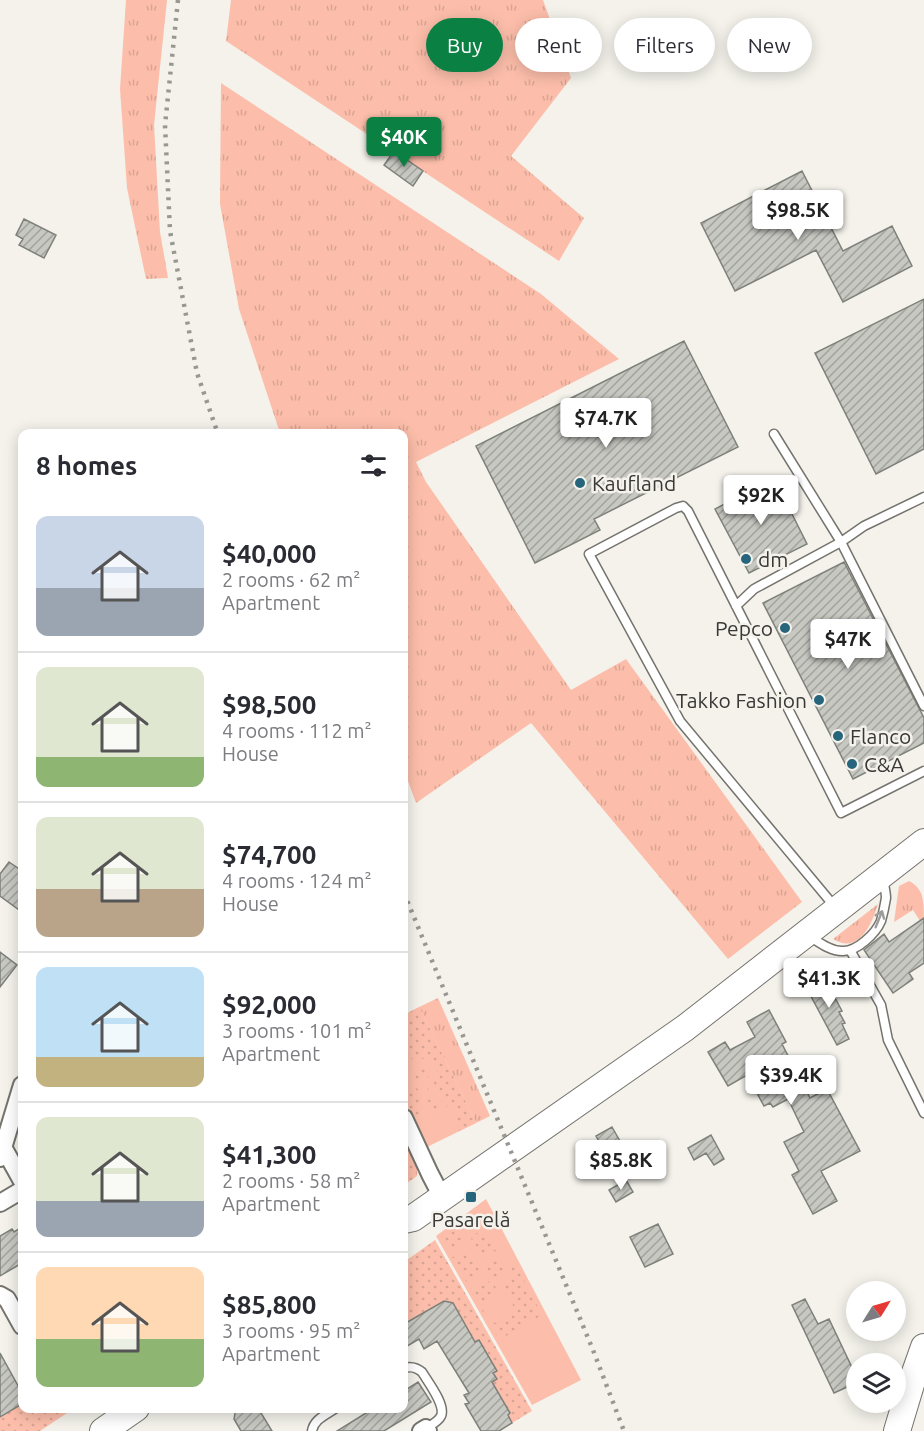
<!DOCTYPE html>
<meta charset="utf-8">
<style>
:root{--surface:#fff;--page:#f7f7f7;--text:#2b2b33;--muted:#7c7c81;--line:#e1e1e2;--accent:#0b8043}
body{margin:0;font-family:Ubuntu,sans-serif;background:var(--page);color:var(--text);height:100vh;display:flex;flex-direction:column;font-size:22px;white-space:nowrap}
*{box-sizing:border-box;margin:0}
p{font-size:20px;color:var(--muted)}
.icon{flex:none;width:33px;height:33px;fill:none;stroke:currentColor;stroke-width:2;stroke-linecap:round;stroke-linejoin:round}
.map{position:relative;flex:1;overflow:hidden}
.sheet{position:absolute;left:18px;top:429px;width:390px;height:984px;display:flex;flex-direction:column;background:var(--surface);border-radius:12px;box-shadow:0 3px 15px #0003}
.sheet>*{flex:none}
.guide{position:absolute;left:426px;top:18px;width:408px;height:54px;display:flex;gap:12px}
.needle{width:39px;rotate:53deg}
.controls{position:absolute;left:846px;top:1281px;display:grid;gap:12px}
.controls a{display:grid;place-items:center;width:60px;height:60px;border-radius:50%;background:var(--surface);box-shadow:0 3px 15px #0003;font-size:30px}
.price{position:absolute;translate:-50% -51px;padding:0 14px;border-radius:6px;background:#fff;color:#222;font-size:20px;line-height:39px;filter:drop-shadow(0 2px 3px #0008)}
.price::after{content:'';position:absolute;left:50%;top:36px;width:18px;height:14px;margin-left:-9px;background:inherit;clip-path:polygon(0 0,100% 0,50% 100%)}
.price.on{background:var(--accent);color:#fff}
ul{padding:0;list-style:none}
li{display:flex;align-items:center;gap:18px;height:150px;padding:0 18px}
li+li{border-top:2px solid var(--line)}
li span{display:grid;place-items:center;flex:none;width:168px;height:120px;border-radius:12px;color:#555}
li>.icon{margin-inline-start:auto}
span .icon{width:72px;height:72px;fill:#fffc;stroke-width:1}
li b{font-size:26px}
h2{display:flex;justify-content:space-between;align-items:center;height:72px;padding:0 18px;font-size:26px}
.chip{padding:0 21px;border-radius:27px;background:var(--surface);box-shadow:0 3px 15px #0003;font-size:21px;line-height:54px}
.chip.on{background:var(--accent);color:#fff}
.map>svg:first-child{display:block}
.grass{fill:url(#grass-tufts)}
.park{fill:#fcbeaa}
.garden{fill:url(#garden-dots)}
.building{fill:url(#building-hatch);stroke:#7e807a;stroke-width:1.5}
.lines{fill:none;stroke-linecap:round;stroke-linejoin:round}
.service-casing{stroke:#75736d;stroke-width:11}
.minor-casing{stroke:#75736d;stroke-width:20}
.primary-casing{stroke:#75736d;stroke-width:28}
.service{stroke:#fff;stroke-width:8}
.minor{stroke:#fff;stroke-width:16}
.primary{stroke:#fff;stroke-width:26}
.rail{stroke:#989792;stroke-width:4.5;stroke-dasharray:3 6;stroke-linecap:butt}
.oneway{stroke:#9c9c9a}
.poi-dot{fill:#26657b;stroke:#f4f2eb;stroke-width:2}
.labels{text-anchor:middle;dominant-baseline:central;stroke-width:5;stroke-linejoin:round;paint-order:stroke}
.poi-label{font-size:21px;fill:#393836;stroke:#f4f2eb;text-anchor:start}
</style>
<div class="map">
<svg width="924" height="1431" viewBox="0 0 924 1431">
<defs>
<pattern id="grass-tufts" width="24" height="20" patternUnits="userSpaceOnUse" patternTransform="scale(1.5)"><rect width="24" height="20" fill="#fcbeaa"/><path d="M3 7l-1-3M5 7V3M7 7l1-3M15 17l-1-3M17 17v-4M19 17l1-3" fill="none" stroke="#d9a493"/></pattern>
<pattern id="garden-dots" width="8" height="8" patternUnits="userSpaceOnUse" patternTransform="scale(1.5)"><rect width="8" height="8" fill="#fcbeaa"/><path d="M2 2h.1M6 6h.1" fill="none" stroke="#d9a493" stroke-width="1.8" stroke-linecap="round"/></pattern>
<pattern id="building-hatch" width="6" height="6" patternUnits="userSpaceOnUse" patternTransform="scale(1.5)"><rect width="6" height="6" fill="#c7c8c2"/><path d="M-1 1l2-2M0 6l6-6M5 7l2-2" fill="none" stroke="#a3a39e"/></pattern>
</defs>
<rect width="100%" height="100%" fill="#f4f2eb"/>
<path class="grass" d="M 126,0 L 167,0 L 154,125 L 160,232 L 168,278 L 146,279 L 127,188 L 120,89 Z
M 231,0 L 543,0 L 571,78 L 511,156 L 584,218 L 559,261 L 226,41 Z
M 221,83 L 541,294 L 619,359 L 416,462 L 426,482 L 571,690 L 626,659 L 802,902 L 728,959 L 531,723 L 416,803 L 404,770 L 404,434 L 280,433 L 239,309 L 220,204 Z
M 909,881 C 924,888 924,903 924,918 L 920,921 L 913,910 L 894,922 L 899,886 Z
M 878,904 C 872,924 859,955 833,939 Z
M 438,998 L 490,1116 L 476,1123 L 419,1007 Z"/>
<path class="park" d="M 419,1007 L 476,1123 L 427,1147 L 404,1099 L 404,1015 Z
M 486,1199 L 581,1380 L 532,1405 L 436,1236 Z"/>
<path class="garden" d="M 419,1007 L 476,1123 L 459,1131 L 455,1125 C 460,1116 455,1106 445,1106 L 434,1083 C 442,1066 430,1054 413,1060 L 407,1055 C 411,1048 409,1041 404,1037 L 404,1015 Z
M 404,1062 L 408,1066 C 403,1076 407,1086 418,1089 L 423,1117 L 416,1124 L 404,1099 Z
M413 1074a8 8 0 1 1 16 0a8 8 0 1 1-16 0Z
M 428,1088 L 438,1109 L 436,1111 L 433,1117 L 431,1116 L 426,1089 Z
M 404,1135 L 417,1163 L 417,1176 L 404,1185 Z
M444 1240a10 10 0 1 1 20 0a10 10 0 1 1-20 0Z
M 477,1233 C 481,1237 486,1236 491,1235 L 496,1251 L 491,1252 L 482,1259 L 470,1248 L 472,1243 L 471,1235 Z
M 435,1240 L 532,1411 L 512,1423 L 508,1415 L 510,1413 L 495,1387 L 489,1383 L 497,1379 L 493,1373 L 497,1371 L 479,1340 L 475,1342 L 453,1303 L 409,1321 L 404,1312 L 404,1262 Z
M 465,1254 L 480,1267 L 481,1274 L 467,1283 L 452,1257 L 461,1256 Z
M487 1268a9 9 0 1 1 18 0a9 9 0 1 1-18 0Z
M 515,1263 L 542,1315 L 499,1340 L 487,1319 C 508,1334 525,1307 504,1294 L 502,1283 C 509,1279 513,1273 512,1264 Z
M 485,1280 L 495,1284 L 496,1292 C 486,1296 481,1303 484,1314 L 470,1289 Z
M 22,1404 L 22,1408 L 31,1409 L 35,1414 L 44,1409 L 50,1410 L 52,1409 L 73,1409 L 40,1431 L 0,1431 L 0,1409 L 4,1415 Z"/>
<path class="building" d="M 394,151 L 423,171 L 413,186 L 384,165 Z
M 802,171 L 843,251 L 892,226 L 912,266 L 843,302 L 816,250 L 735,291 L 701,223 Z
M 24,219 L 56,235 L 44,258 L 19,245 L 23,239 L 16,235 Z
M 924,299 L 924,449 L 876,474 L 815,353 Z
M 684,341 L 738,447 L 594,519 L 600,530 L 535,563 L 476,446 Z
M 774,478 L 807,544 L 749,573 L 715,509 Z
M 844,562 L 924,718 L 924,743 L 853,779 L 763,603 Z
M 9,862 L 22,871 L 22,912 L 0,896 L 0,874 Z
M 924,918 L 924,963 L 909,973 L 913,979 L 893,993 L 864,950 L 884,934 L 889,942 Z
M 0,952 L 17,965 L 0,987 Z
M 824,977 L 842,1011 L 839,1012 L 845,1023 L 842,1024 L 849,1039 L 837,1045 L 806,987 Z
M 769,1010 L 786,1042 L 782,1044 L 810,1098 L 827,1089 L 860,1151 L 821,1171 L 837,1201 L 813,1214 L 792,1175 L 799,1171 L 784,1142 L 804,1132 L 788,1099 L 773,1107 L 770,1103 L 764,1106 L 747,1075 L 728,1086 L 708,1052 L 725,1042 L 730,1050 L 755,1037 L 747,1022 Z
M 612,1127 L 629,1157 L 613,1166 L 596,1136 Z
M 711,1135 L 724,1159 L 714,1165 L 706,1153 L 694,1160 L 688,1148 Z
M 626,1180 L 633,1192 L 616,1202 L 609,1190 Z
M 658,1224 L 673,1254 L 645,1267 L 630,1237 Z
M 22,1227 L 22,1263 L 0,1276 L 0,1236 L 12,1229 L 14,1232 Z
M 805,1299 L 818,1324 L 829,1319 L 856,1376 L 856,1383 L 834,1393 L 792,1305 Z
M 444,1301 L 453,1303 L 475,1342 L 479,1340 L 497,1371 L 493,1373 L 497,1379 L 492,1382 L 510,1413 L 508,1415 L 512,1423 L 499,1431 L 481,1431 L 465,1404 L 469,1403 L 464,1395 L 469,1393 L 437,1341 L 424,1349 L 419,1339 L 404,1348 L 404,1324 Z
M 0,1353 L 22,1393 L 22,1404 L 0,1417 Z
M 418,1382 L 431,1402 L 384,1431 L 337,1431 L 374,1408 L 404,1408 L 404,1391 Z
M 236,1408 L 258,1408 L 272,1431 L 241,1431 L 234,1419 Z"/>
<g class="lines">
<g class="service-casing">
<path id="service" d="M 774,434 L 841,542 L 864,526 L 924,497
M 736,606 L 754,589 L 841,542 L 924,706
M 835,907 L 680,721 L 589,554 L 676,508 L 683,506 L 688,511 L 841,813 L 924,771
M 809,936 C 819,942 830,951 842,951 C 857,952 876,933 881,921 C 883,914 885,904 886,898 C 886,892 884,885 883,879
M 850,950 L 881,1005 L 888,1040 L 924,1113
M 404,1368 C 411,1366 416,1367 422,1372 C 428,1382 446,1405 441,1416 C 438,1422 431,1425 426,1428
M 312,1431 C 314,1419 326,1415 336,1408"/>
</g>
<g class="minor-casing">
<path id="minor" d="M 404,1118 L 430,1174 L 442,1197
M 3,1147 L 22,1181
M 0,1158 L 22,1085
M 0,1203 L 22,1190
M 0,1295 L 7,1299 L 22,1326
M 421,1431 L 426,1428 L 428,1431"/>
</g>
<g class="primary-casing">
<path id="primary" d="M 404,1220 L 413,1218 L 685,1028 L 924,842
M 103,1431 L 136,1408
M 897,1431 L 912,1381 L 924,1347"/>
</g>
<use href="#service" class="service"/>
<use href="#minor" class="minor"/>
<use href="#primary" class="primary"/>
<path class="rail" d="M 178,0 L 165,125 L 170,231 L 197,373 L 218,434
M 404,893 L 593,1350 L 624,1431"/>
</g>
<defs><path id="oneway-shaft" d="M-6 0H5M1.5-3L5.5 0L1.5 3" fill="none" stroke-width="1.6" stroke-linecap="round" stroke-linejoin="round" transform="scale(1.5)"/></defs>
<use class="oneway" href="#oneway-shaft" transform="translate(879 919) rotate(-68)"/>
<g class="poi-dot">
<circle cx="580" cy="483" r="6"/>
<circle cx="746" cy="559" r="6"/>
<circle cx="785" cy="628" r="6"/>
<circle cx="819" cy="700" r="6"/>
<circle cx="838" cy="736" r="6"/>
<circle cx="852" cy="764" r="6"/>
<rect x="465" y="1191" width="12" height="12" rx="3"/>
</g>
<g class="labels">
<g class="poi-label">
<text x="592" y="483">Kaufland</text>
<text x="758" y="559">dm</text>
<text x="773" y="628" text-anchor="end">Pepco</text>
<text x="807" y="700" text-anchor="end">Takko Fashion</text>
<text x="850" y="736">Flanco</text>
<text x="864" y="764">C&amp;A</text>
<text x="471" y="1219" text-anchor="middle">Pasarelă</text>
</g>
</g>
</svg>
<div class="controls">
<a><svg class="needle" viewBox="-14 -14 28 28"><path d="M0-13l5 13h-10z" fill="#e53935"/><path d="M0 13l5-13h-10z" fill="#7c7c81"/></svg></a>
<a><svg class="icon" aria-label="layers" viewBox="0 0 24 24"><path d="M12 4l9 5-9 5-9-5zM3 14l9 5 9-5"/></svg></a>
</div>
<b class="price on" style="left:404px;top:168px">$40K</b>
<b class="price" style="left:798px;top:241px">$98.5K</b>
<b class="price" style="left:606px;top:449px">$74.7K</b>
<b class="price" style="left:761px;top:526px">$92K</b>
<b class="price" style="left:848px;top:670px">$47K</b>
<b class="price" style="left:829px;top:1009px">$41.3K</b>
<b class="price" style="left:791px;top:1106px">$39.4K</b>
<b class="price" style="left:621px;top:1191px">$85.8K</b>
<div class="guide">
<a class="chip on">Buy</a>
<a class="chip">Rent</a>
<a class="chip">Filters</a>
<a class="chip">New</a>
</div>
<section class="sheet">
<h2>8 homes<svg class="icon" aria-label="filters" viewBox="0 0 24 24"><path d="M4 7h16M4 17h16"/><circle cx="9" cy="7" r="2"/><circle cx="15" cy="17" r="2"/></svg></h2>
<ul>
<li><span style="background:linear-gradient(#c9d6e8 60%,#9aa5b1 0)"><svg class="icon" aria-label="home" viewBox="0 0 24 24"><path d="M3 11l9-7 9 7M6 9v11h12V9"/></svg></span><div><b>$40,000</b><p>2 rooms · 62 m²</p><p>Apartment</p></div></li>
<li><span style="background:linear-gradient(#dfe7d0 75%,#8fb573 0)"><svg class="icon" aria-label="home" viewBox="0 0 24 24"><path d="M3 11l9-7 9 7M6 9v11h12V9"/></svg></span><div><b>$98,500</b><p>4 rooms · 112 m²</p><p>House</p></div></li>
<li><span style="background:linear-gradient(#dfe7d0 60%,#b9a48a 0)"><svg class="icon" aria-label="home" viewBox="0 0 24 24"><path d="M3 11l9-7 9 7M6 9v11h12V9"/></svg></span><div><b>$74,700</b><p>4 rooms · 124 m²</p><p>House</p></div></li>
<li><span style="background:linear-gradient(#bfe0f5 75%,#c2b280 0)"><svg class="icon" aria-label="home" viewBox="0 0 24 24"><path d="M3 11l9-7 9 7M6 9v11h12V9"/></svg></span><div><b>$92,000</b><p>3 rooms · 101 m²</p><p>Apartment</p></div></li>
<li><span style="background:linear-gradient(#dfe7d0 70%,#9aa5b1 0)"><svg class="icon" aria-label="home" viewBox="0 0 24 24"><path d="M3 11l9-7 9 7M6 9v11h12V9"/></svg></span><div><b>$41,300</b><p>2 rooms · 58 m²</p><p>Apartment</p></div></li>
<li><span style="background:linear-gradient(#ffd9b3 60%,#8fb573 0)"><svg class="icon" aria-label="home" viewBox="0 0 24 24"><path d="M3 11l9-7 9 7M6 9v11h12V9"/></svg></span><div><b>$85,800</b><p>3 rooms · 95 m²</p><p>Apartment</p></div></li>
</ul>
</section>
</div>
